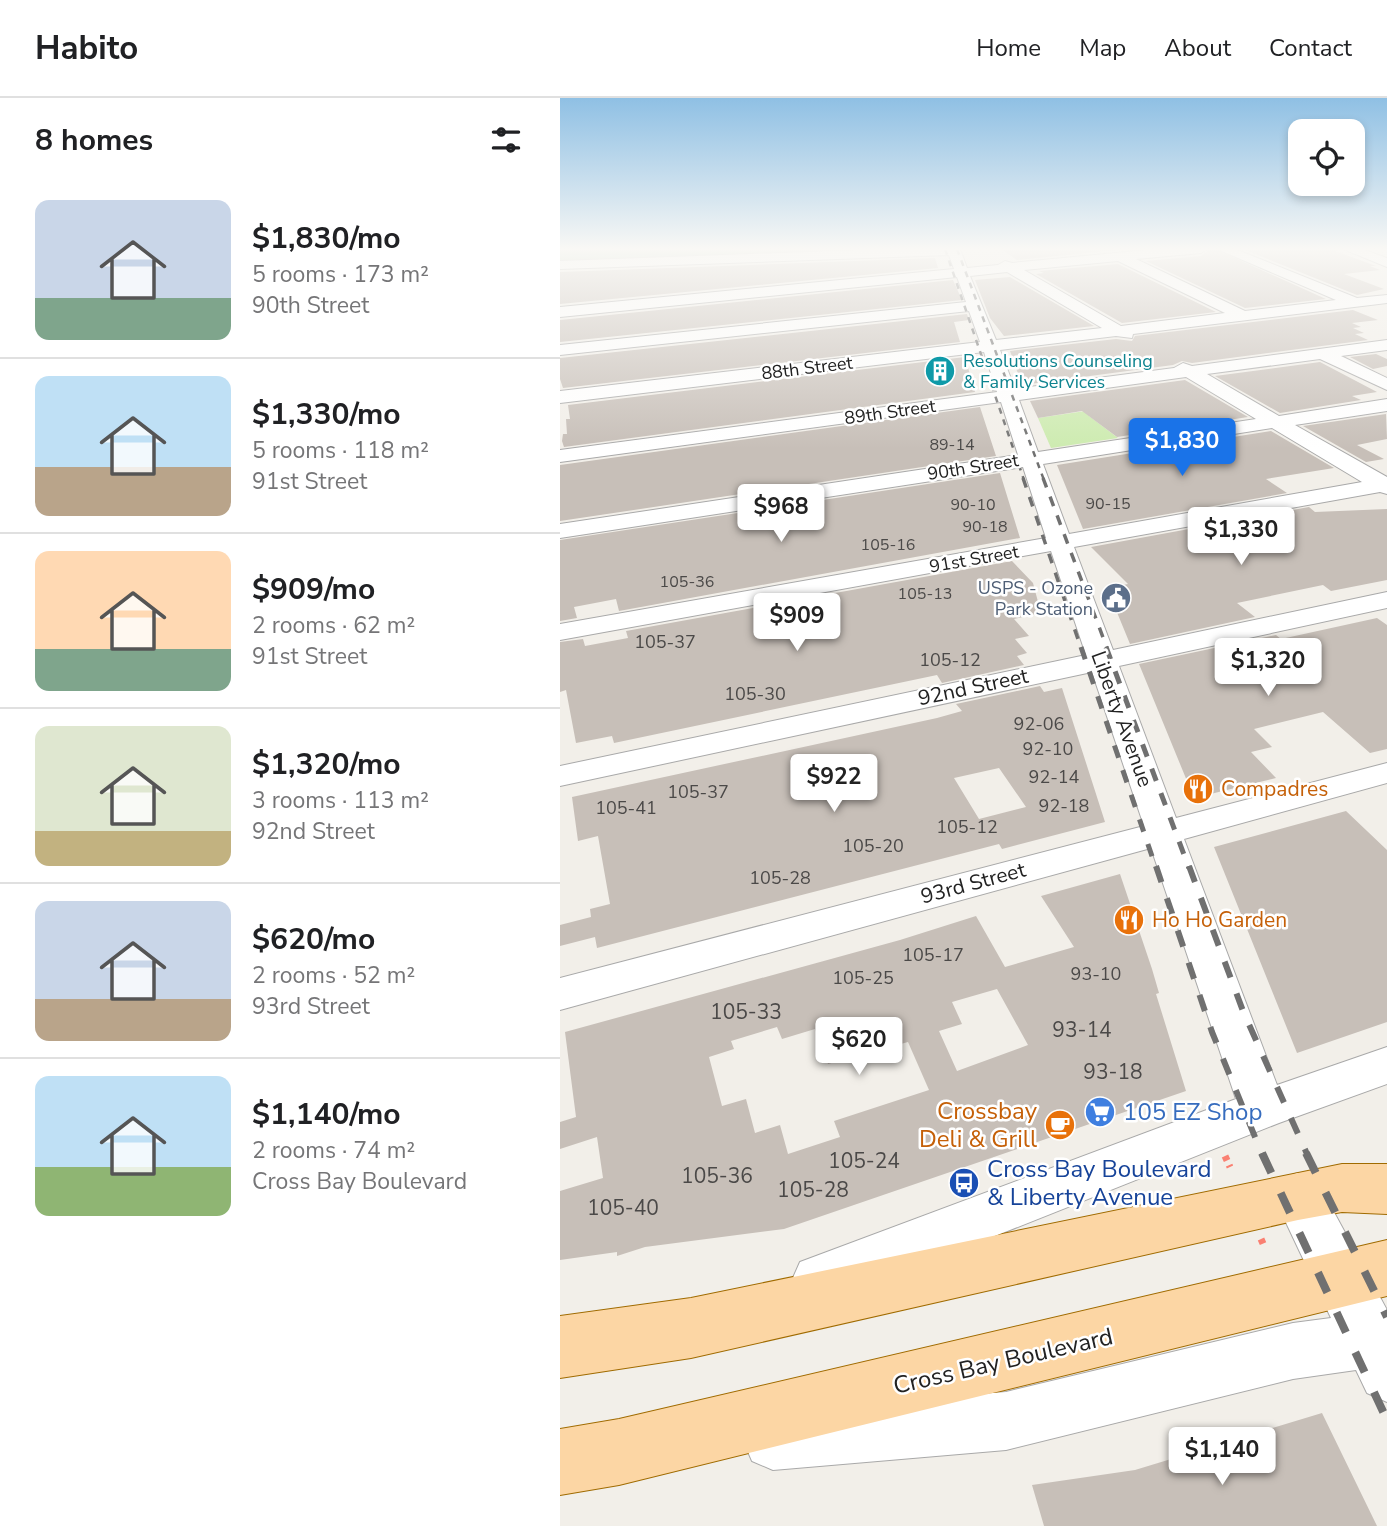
<!DOCTYPE html>
<meta charset="utf-8">
<style>
:root{--surface:#fff;--page:#f6f6f6;--text:#202124;--muted:#757577;--line:#e0e0e0;--accent:#1a73e8}
body{margin:0;font-family:"Nunito Sans",sans-serif;background:var(--page);color:var(--text);height:100vh;display:flex;flex-direction:column;font-size:26px;white-space:nowrap}
*{box-sizing:border-box;margin:0}
p{font-size:23px;color:var(--muted)}
.icon{flex:none;width:38px;height:38px;fill:none;stroke:currentColor;stroke-width:2;stroke-linecap:round;stroke-linejoin:round}
.map{position:relative;flex:1;overflow:hidden}
.drawer{display:flex;flex-direction:column;background:var(--surface);width:560px}
.drawer>*{flex:none}
.buttons{position:absolute;left:728px;top:21px;display:grid;gap:14px}
.buttons a{display:grid;place-items:center;width:77px;height:77px;border-radius:14px;background:var(--surface);box-shadow:0 4px 10px #0003;font-size:35px}
.price{position:absolute;translate:-50% -60px;padding:0 16px;border-radius:7px;background:#fff;color:#222;font-size:23px;line-height:46px;filter:drop-shadow(0 2px 4px #0008)}
.price::after{content:'';position:absolute;left:50%;top:42px;width:21px;height:16px;margin-left:-10px;background:inherit;clip-path:polygon(0 0,100% 0,50% 100%)}
.price.current{background:var(--accent);color:#fff}
ul{padding:0;list-style:none}
li{display:flex;align-items:center;gap:21px;height:175px;padding:0 35px}
li+li{border-top:2px solid var(--line)}
li span{display:grid;place-items:center;flex:none;width:196px;height:140px;border-radius:14px;color:#555}
li>.icon{margin-inline-start:auto}
span .icon{width:84px;height:84px;fill:#fffc;stroke-width:1}
li b{font-size:30px}
h2{display:flex;justify-content:space-between;align-items:center;height:84px;padding:0 35px;font-size:30px}
header{display:flex;align-items:center;gap:42px;box-sizing:border-box;height:98px;padding:0 35px;background:var(--surface);border-bottom:2px solid var(--line)}
header strong{font-size:33px}
nav{display:flex;gap:38px;margin-inline-start:auto;font-size:24px}
main{display:flex;flex:1;min-height:0}
.map>svg:first-child{display:block}
.grass{fill:#cdebb0}
.cemetery{fill:#aacbaf}
.building{fill:#c7bfb8;fill-rule:evenodd}
.lines{fill:none;stroke-linecap:round;stroke-linejoin:round}
.minor-casing{stroke:#a9a9a9;stroke-width:2}
.major-casing{stroke:#a06b00;stroke-width:2}
.path{stroke:#fa8072;stroke-width:7;stroke-dasharray:5 5;stroke-linecap:butt}
.minor{fill:#fff;fill-rule:evenodd}
.major{fill:#fcd6a4;fill-rule:evenodd}
.rail-far4{stroke:#707070;stroke-width:2.5;stroke-dasharray:6 6;stroke-linecap:butt}
.rail-far3{stroke:#707070;stroke-width:3.5;stroke-dasharray:10 10;stroke-linecap:butt}
.rail-far2{stroke:#707070;stroke-width:5;stroke-dasharray:13 13;stroke-linecap:butt}
.rail-far1{stroke:#707070;stroke-width:6;stroke-dasharray:17 17;stroke-linecap:butt}
.rail{stroke:#707070;stroke-width:8;stroke-dasharray:22 22;stroke-linecap:butt}
.labels{text-anchor:middle;dominant-baseline:central;stroke-width:5;stroke-linejoin:round;paint-order:stroke}
.far-number-label{font-size:16px;fill:#4b4948}
.far-culture-label{font-size:18px;fill:#0d838f;stroke:#fff;text-anchor:start}
.far-street-label{font-size:18px;fill:#222;stroke:#fff}
.far-service-label{font-size:18px;fill:#4e5e75;stroke:#fff;text-anchor:end}
.number-label{font-size:18px;fill:#4b4948}
.street-label{font-size:21px;fill:#222;stroke:#fff}
.food-label{font-size:21px;fill:#c56008;stroke:#fff;text-anchor:start}
.near-number-label{font-size:21px;fill:#4b4948}
.near-food-label{font-size:24px;fill:#c56008;stroke:#fff;text-anchor:end}
.near-shop-label{font-size:24px;fill:#366cbe;stroke:#fff;text-anchor:start}
.near-transit-label{font-size:24px;fill:#164399;stroke:#fff;text-anchor:start}
.near-street-label{font-size:24px;fill:#222;stroke:#fff}
</style>
<header>
<strong>Habito</strong>
<nav><a>Home</a><a>Map</a><a>About</a><a>Contact</a></nav>
</header>
<main>
<section class="drawer">
<h2>8 homes<svg class="icon" aria-label="filters" viewBox="0 0 24 24"><path d="M4 7h16M4 17h16"/><circle cx="9" cy="7" r="2"/><circle cx="15" cy="17" r="2"/></svg></h2>
<ul>
<li><span style="background:linear-gradient(#c9d6e8 70%,#7fa58c 0)"><svg class="icon" aria-label="home" viewBox="0 0 24 24"><path d="M3 11l9-7 9 7M6 9v11h12V9"/></svg></span><div><b>$1,830/mo</b><p>5 rooms · 173 m²</p><p>90th Street</p></div></li>
<li><span style="background:linear-gradient(#bfe0f5 65%,#b9a48a 0)"><svg class="icon" aria-label="home" viewBox="0 0 24 24"><path d="M3 11l9-7 9 7M6 9v11h12V9"/></svg></span><div><b>$1,330/mo</b><p>5 rooms · 118 m²</p><p>91st Street</p></div></li>
<li><span style="background:linear-gradient(#ffd9b3 70%,#7fa58c 0)"><svg class="icon" aria-label="home" viewBox="0 0 24 24"><path d="M3 11l9-7 9 7M6 9v11h12V9"/></svg></span><div><b>$909/mo</b><p>2 rooms · 62 m²</p><p>91st Street</p></div></li>
<li><span style="background:linear-gradient(#dfe7d0 75%,#c2b280 0)"><svg class="icon" aria-label="home" viewBox="0 0 24 24"><path d="M3 11l9-7 9 7M6 9v11h12V9"/></svg></span><div><b>$1,320/mo</b><p>3 rooms · 113 m²</p><p>92nd Street</p></div></li>
<li><span style="background:linear-gradient(#c9d6e8 70%,#b9a48a 0)"><svg class="icon" aria-label="home" viewBox="0 0 24 24"><path d="M3 11l9-7 9 7M6 9v11h12V9"/></svg></span><div><b>$620/mo</b><p>2 rooms · 52 m²</p><p>93rd Street</p></div></li>
<li><span style="background:linear-gradient(#bfe0f5 65%,#8fb573 0)"><svg class="icon" aria-label="home" viewBox="0 0 24 24"><path d="M3 11l9-7 9 7M6 9v11h12V9"/></svg></span><div><b>$1,140/mo</b><p>2 rooms · 74 m²</p><p>Cross Bay Boulevard</p></div></li>
</ul>
</section>
<div class="map">
<svg width="827" height="1428" viewBox="0 0 827 1428">
<rect width="100%" height="100%" fill="#f2efe9"/>
<path class="grass" d="M 532,312 L 529,318 L 558,340 L 491,350 L 478,320 Z"/>
<path class="cemetery" d="M 0,151 L 353,151 L 0,164 Z"/>
<path class="building" d="M 441,151 L 486,152 L 566,151 L 457,162 Z
M 650,151 L 655,151 L 766,201 L 685,210 L 586,163 L 641,158 Z
M 683,151 L 770,151 L 816,168 L 810,168 L 820,172 L 784,176 L 824,191 L 797,197 Z
M 375,160 L 378,170 L 0,206 L 0,174 Z
M 558,166 L 656,214 L 562,225 L 476,176 L 484,175 L 479,173 Z
M 450,179 L 534,228 L 444,238 L 430,220 L 415,182 Z
M 393,182 L 402,202 L 0,244 L 0,222 Z
M 793,212 L 818,222 L 792,225 L 801,229 L 793,230 L 804,235 L 795,236 L 808,242 L 632,265 L 622,263 L 613,267 L 462,287 L 450,253 L 556,241 L 572,243 L 575,238 Z
M 407,216 L 409,222 L 394,224 L 400,244 L 3,290 L 0,281 L 0,260 Z
M 816,256 L 827,261 L 827,268 L 813,271 L 790,259 Z
M 405,259 L 415,294 L 4,349 L 2,343 L 3,336 L 7,336 L 6,321 L 10,321 L 8,307 Z
M 760,264 L 817,294 L 792,298 L 801,302 L 720,315 L 655,278 Z
M 625,282 L 688,319 L 557,339 L 522,313 L 478,320 L 470,303 Z
M 420,309 L 436,358 L 0,423 L 0,367 Z
M 826,316 L 827,341 L 797,347 L 824,361 L 806,364 L 743,328 Z
M 711,333 L 774,370 L 706,381 L 727,395 L 523,431 L 497,367 Z
M 440,375 L 460,440 L 59,513 L 56,501 L 14,509 L 17,520 L 0,523 L 0,442 Z
M 749,409 L 755,414 L 827,411 L 827,482 L 771,493 L 763,487 L 677,505 L 695,519 L 570,546 L 547,490 L 568,486 L 531,449 Z
M 452,463 L 473,485 L 481,515 L 454,521 L 469,538 L 455,541 L 467,555 L 457,558 L 464,567 L 382,585 L 377,577 L 54,645 L 52,638 L 16,645 L 6,592 L 0,594 L 0,544 L 23,541 L 25,548 L 68,540 L 66,533 Z
M 817,520 L 827,527 L 827,651 L 810,655 L 763,614 L 694,631 L 712,649 L 691,654 L 716,680 L 634,700 L 579,566 L 716,537 L 721,541 Z
M 480,588 L 484,594 L 502,590 L 545,724 L 442,751 L 439,746 L 37,850 L 35,839 L 0,848 L 0,827 L 31,819 L 30,811 L 50,806 L 38,738 L 18,743 L 12,699 L 377,620 L 402,613 L 396,606 ZM 439,670 L 466,709 L 419,721 L 394,680 Z
M 786,713 L 827,752 L 827,924 L 737,955 L 654,749 Z
M 560,776 L 592,871 L 599,895 L 596,896 L 626,993 L 224,1131 L 85,1149 L 57,1158 L 57,1154 L 0,1162 L 0,1093 L 43,1080 L 37,1039 L 0,1051 L 0,1024 L 16,1019 L 5,934 L 340,842 L 416,818 L 445,869 L 514,849 L 481,798 ZM 437,891 L 468,947 L 397,973 L 379,933 L 402,926 L 392,904 ZM 217,929 L 222,941 L 255,931 L 268,966 L 348,944 L 369,992 L 274,1023 L 280,1039 L 228,1056 L 220,1027 L 195,1035 L 186,1001 L 162,1008 L 149,959 L 174,951 L 171,943 Z
M 762,1315 L 817,1428 L 484,1428 L 472,1387 L 575,1372 Z"/>
<g class="lines">
<g class="minor-casing">
<path id="minor" d="M 329,151 L 400,151 L 407,170 L 438,167 L 445,163 L 452,165 L 597,151 L 647,151 L 641,155 L 576,161 L 685,213 L 776,202 L 657,151 L 675,151 L 797,200 L 827,197 L 827,205 L 573,236 L 572,240 L 556,238 L 440,252 L 455,291 L 614,270 L 623,265 L 632,268 L 827,242 L 827,252 L 781,258 L 827,280 L 827,292 L 760,261 L 647,276 L 719,318 L 827,301 L 827,313 L 735,327 L 827,379 L 827,396 L 820,394 L 514,449 L 553,552 L 827,494 L 827,510 L 559,568 L 616,720 L 827,665 L 827,685 L 624,741 L 717,987 L 827,949 L 827,986 L 719,1025 L 259,1208 L 240,1200 L 232,1182 L 240,1164 L 676,1001 L 591,750 L 0,912 L 0,880 L 584,728 L 532,574 L 0,688 L 0,668 L 526,557 L 491,453 L 0,542 L 0,526 L 486,440 L 463,369 L 0,440 L 0,426 L 458,357 L 441,304 L 0,364 L 0,352 L 437,294 L 424,254 L 0,305 L 0,293 L 420,244 L 409,213 L 0,257 L 0,247 L 406,204 L 397,179 L 0,219 L 0,209 L 394,171 L 389,157 L 0,171 L 0,163 ZM 558,163 L 665,215 L 561,228 L 464,172 ZM 447,174 L 542,230 L 436,242 L 410,178 ZM 626,279 L 696,321 L 478,354 L 459,302 ZM 712,330 L 802,384 L 509,436 L 483,366 Z
M 783,151 L 802,151 L 827,160 L 827,169 Z
M 738,1075 L 756,1081 L 827,1212 L 827,1304 L 807,1295 L 796,1272 L 733,1281 L 446,1352 L 213,1372 L 192,1363 L 183,1342 L 192,1321 L 213,1312 L 446,1294 L 733,1225 L 771,1220 L 713,1097 L 720,1081 Z"/>
</g>
<g class="major-casing">
<path id="major" d="M 782,1066 L 827,1066 L 827,1116 L 782,1114 L 738,1122 L 131,1260 L 0,1280 L 0,1218 L 131,1200 Z
M 827,1142 L 827,1198 L 59,1387 L 0,1397 L 0,1331 L 59,1321 Z"/>
</g>
<path class="path" d="M 665,1058 L 670,1069
M 701,1141 L 705,1150"/>
<use href="#minor" class="minor"/>
<use href="#major" class="major"/>
<path class="rail-far4" d="M 385,151 L 464,382
M 397,151 L 484,382"/>
<path class="rail-far3" d="M 463,380 L 521,550
M 483,380 L 547,550"/>
<path class="rail-far2" d="M 521,549 L 596,770
M 546,549 L 629,770"/>
<path class="rail-far1" d="M 596,768 L 652,934 L 702,1056
M 629,768 L 683,913 L 747,1056"/>
<path class="rail" d="M 702,1055 L 827,1322
M 746,1055 L 827,1219"/>
</g>
<linearGradient id="sky" x2="0" y2="1"><stop stop-color="#8fc0e4"/><stop offset="0.43" stop-color="#f9f8f5"/><stop offset="1" stop-color="#f9f8f5" stop-opacity="0"/></linearGradient>
<rect width="827" height="351" fill="url(#sky)"/>
<defs>
<g id="building-disc" transform="scale(1.575)"><circle r="9.5" fill="#0f9aa8" stroke="#fff"/><path d="M-4-6H4V6H1V3H-1V6H-4ZM-2.5-4.3h1.7v1.8h-1.7ZM.8-4.3h1.7v1.8H.8ZM-2.5-1h1.7V.8h-1.7ZM.8-1h1.7V.8H.8Z" fill="#fff"/></g>
<g id="civic-disc" transform="scale(1.575)"><circle r="9.5" fill="#5c6f8a" stroke="#fff"/><path d="M-.6-6.5H3V-4.5H.6V-3L4-1V1h2V6H-6V1h2V-1L-.6-3ZM-1.2 2.5V6h2.4V2.5Z" fill="#fff"/></g>
<g id="restaurant-disc" transform="scale(1.575)"><circle r="9.5" fill="#e8710a" stroke="#fff"/><path d="M-5-6h1v4h1v-4h1v4h1v-4h1v5L-1.5 .5V6h-2V.5L-5-1ZM5-6V6H3V1.5H1.5Q1.5-4 5-6Z" fill="#fff"/></g>
<g id="supermarket-disc" transform="scale(1.575)"><circle r="9.5" fill="#3f7fe0" stroke="#fff"/><path d="M-6-5.5h2.5l.6 2H6L4.5 2H-2.5L-4.4-4H-6ZM-1.5 3.2a1.3 1.3 0 1 0 .1 0ZM3 3.2a1.3 1.3 0 1 0 .1 0Z" fill="#fff"/></g>
<g id="cafe-disc" transform="scale(1.575)"><circle r="9.5" fill="#e8710a" stroke="#fff"/><path d="M-5.5-4.5H6V0H3Q3 3.5 0 3.5H-2.5Q-5.5 3.5-5.5 0ZM3-3.2v2h1.7v-2ZM-6 4.5H4V6H-6Z" fill="#fff"/></g>
<g id="bus-disc" transform="scale(1.575)"><circle r="9.5" fill="#1a4fb4" stroke="#fff"/><path d="M-5-6H5V4H4V6H2V4H-2V6H-4V4H-5ZM-3.5-4V0h7V-4ZM-3.5 1.2v1.5H-2V1.2ZM2 1.2v1.5H3.5V1.2Z" fill="#fff"/></g>
</defs>
<g fill-rule="evenodd">
<use href="#building-disc" x="380" y="273"/>
<use href="#civic-disc" x="556" y="500"/>
<use href="#restaurant-disc" x="638" y="691"/>
<use href="#restaurant-disc" x="569" y="822"/>
<use href="#supermarket-disc" x="540" y="1014"/>
<use href="#cafe-disc" x="500" y="1027"/>
<use href="#bus-disc" x="404" y="1085"/>
</g>
<g class="labels">
<g class="far-number-label">
<text x="392" y="347">89-14</text>
<text x="548" y="406">90-15</text>
<text x="413" y="407">90-10</text>
<text x="425" y="429">90-18</text>
<text x="328" y="447">105-16</text>
<text x="127" y="484">105-36</text>
<text x="365" y="496">105-13</text>
</g>
<g class="far-culture-label">
<text x="403" y="263">Resolutions Counseling<tspan x="403" dy="21">&amp; Family Services</tspan></text>
</g>
<g class="far-street-label">
<text transform="translate(247 270) rotate(-7)">88th Street</text>
<text transform="translate(330 314) rotate(-8)">89th Street</text>
<text transform="translate(413 369) rotate(-9)">90th Street</text>
<text transform="translate(414 461) rotate(-10)">91st Street</text>
</g>
<g class="far-service-label">
<text x="533" y="490">USPS - Ozone<tspan x="533" dy="21">Park Station</tspan></text>
</g>
<g class="number-label">
<text x="105" y="544">105-37</text>
<text x="390" y="562">105-12</text>
<text x="195" y="596">105-30</text>
<text x="479" y="626">92-06</text>
<text x="488" y="651">92-10</text>
<text x="494" y="679">92-14</text>
<text x="138" y="694">105-37</text>
<text x="504" y="708">92-18</text>
<text x="66" y="710">105-41</text>
<text x="407" y="729">105-12</text>
<text x="313" y="748">105-20</text>
<text x="220" y="780">105-28</text>
<text x="373" y="857">105-17</text>
<text x="536" y="876">93-10</text>
<text x="303" y="880">105-25</text>
</g>
<g class="street-label">
<text transform="translate(413 589) rotate(-12)">92nd Street</text>
<text transform="translate(562 621) rotate(70)">Liberty Avenue</text>
<text transform="translate(413 785) rotate(-15)">93rd Street</text>
</g>
<g class="food-label">
<text x="661" y="691">Compadres</text>
<text x="592" y="822">Ho Ho Garden</text>
</g>
<g class="near-number-label">
<text x="186" y="914">105-33</text>
<text x="522" y="932">93-14</text>
<text x="553" y="974">93-18</text>
<text x="304" y="1063">105-24</text>
<text x="157" y="1078">105-36</text>
<text x="253" y="1092">105-28</text>
<text x="63" y="1110">105-40</text>
</g>
<g class="near-food-label">
<text x="477" y="1013">Crossbay<tspan x="477" dy="28">Deli &amp; Grill</tspan></text>
</g>
<g class="near-shop-label">
<text x="563" y="1014">105 EZ Shop</text>
</g>
<g class="near-transit-label">
<text x="427" y="1071">Cross Bay Boulevard<tspan x="427" dy="28">&amp; Liberty Avenue</tspan></text>
</g>
<g class="near-street-label">
<text transform="translate(443 1263) rotate(-13)">Cross Bay Boulevard</text>
</g>
</g>
</svg>
<div class="buttons">
<a><svg class="icon" aria-label="locate" viewBox="0 0 24 24"><circle cx="12" cy="12" r="6"/><path d="M12 2v4M12 18v4M2 12h4M18 12h4"/></svg></a>
</div>
<b class="price current" style="left:622px;top:380px">$1,830</b>
<b class="price" style="left:221px;top:446px">$968</b>
<b class="price" style="left:681px;top:469px">$1,330</b>
<b class="price" style="left:237px;top:555px">$909</b>
<b class="price" style="left:708px;top:600px">$1,320</b>
<b class="price" style="left:274px;top:716px">$922</b>
<b class="price" style="left:299px;top:979px">$620</b>
<b class="price" style="left:662px;top:1389px">$1,140</b>
</div>
</main>
